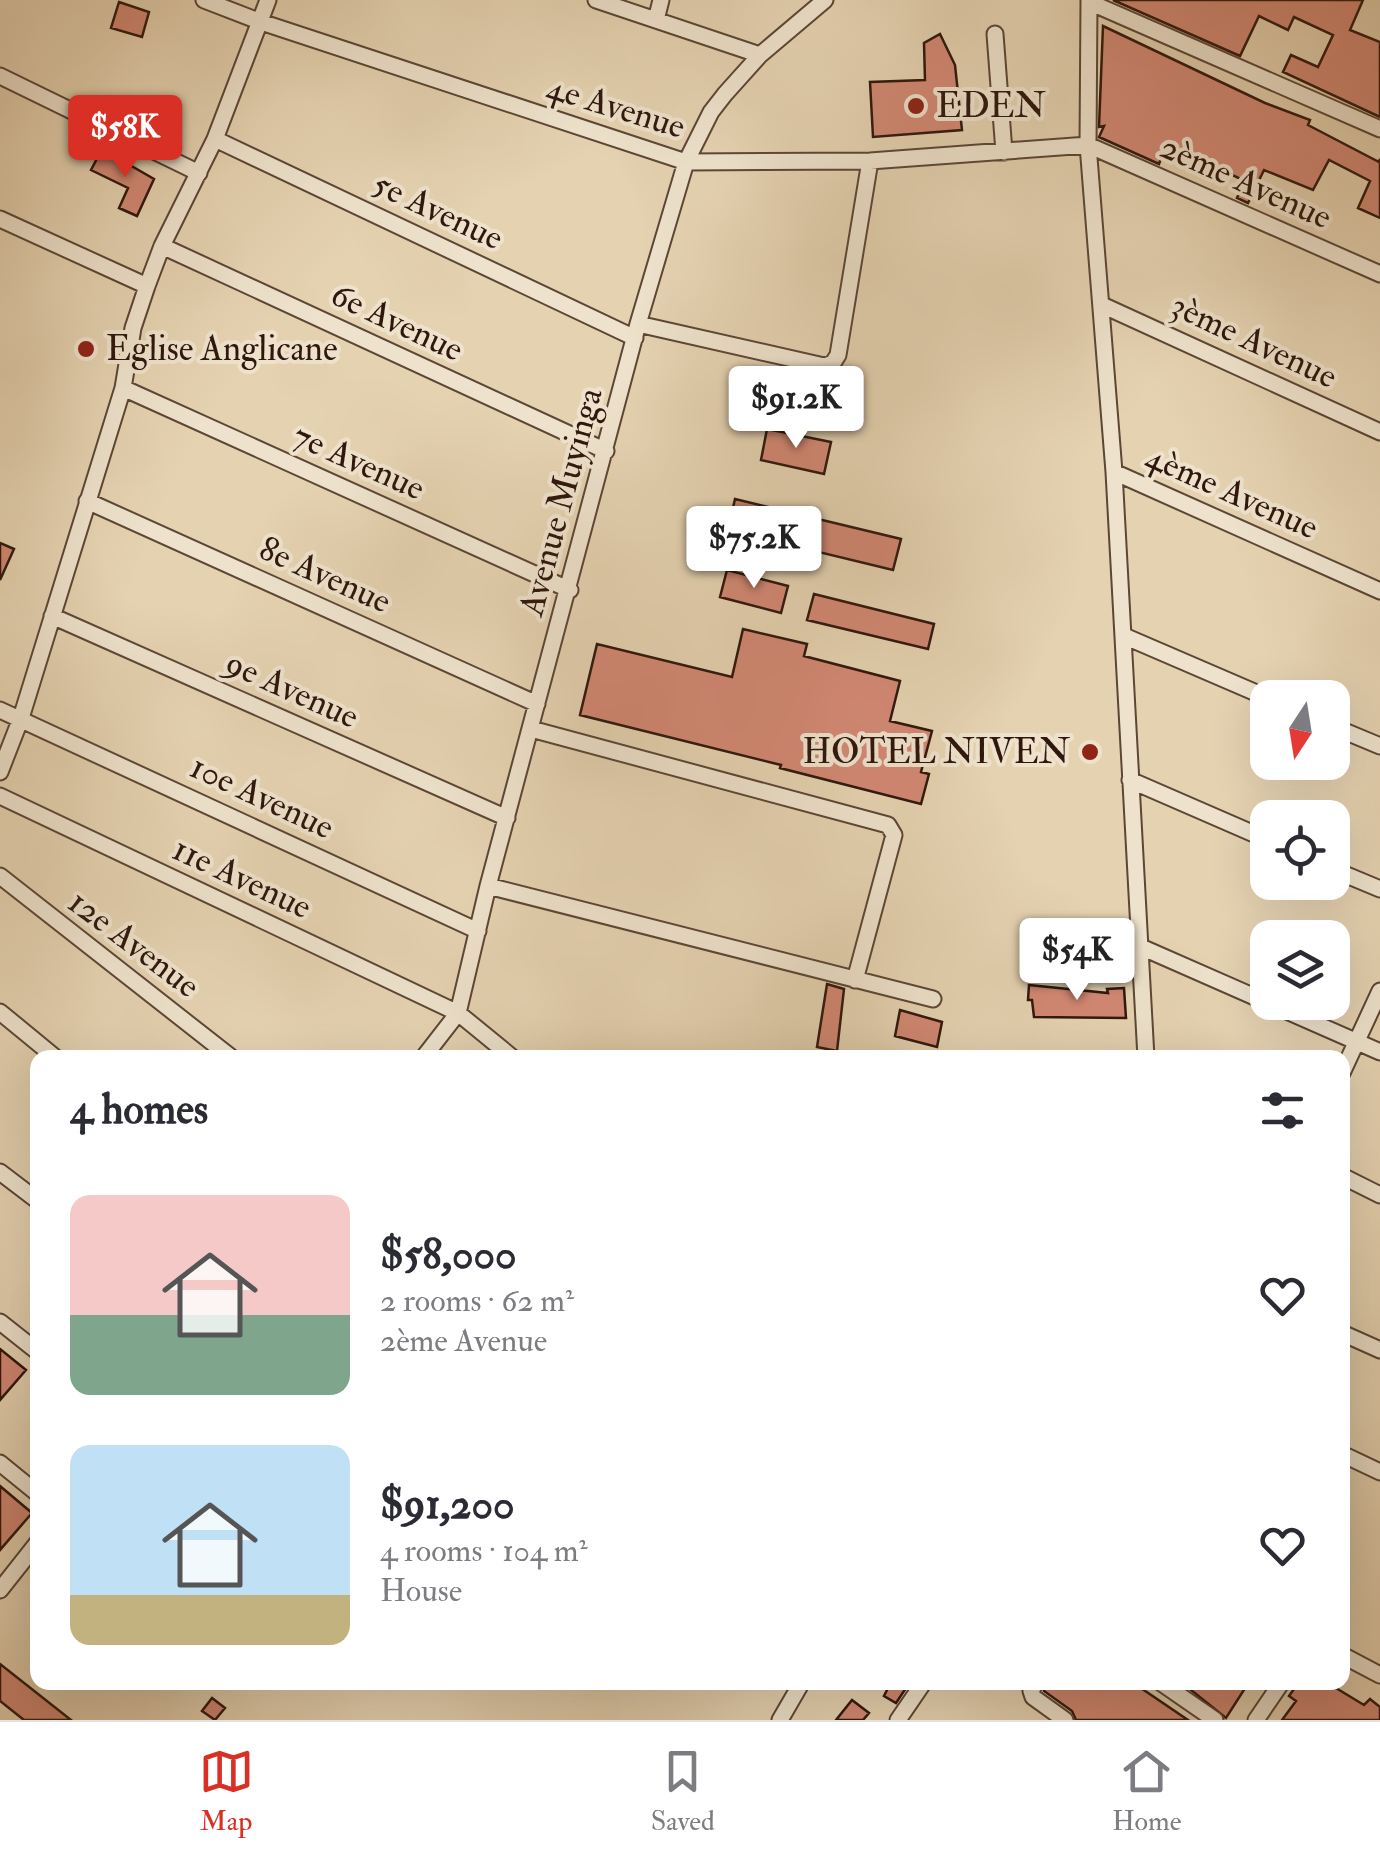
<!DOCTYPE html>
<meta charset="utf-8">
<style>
:root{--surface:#fff;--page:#f2f2f3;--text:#2b2b33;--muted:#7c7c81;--line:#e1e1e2;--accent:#d93025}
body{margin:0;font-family:"IM FELL Double Pica",serif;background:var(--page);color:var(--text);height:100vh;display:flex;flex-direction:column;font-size:38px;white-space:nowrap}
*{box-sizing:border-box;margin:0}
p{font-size:32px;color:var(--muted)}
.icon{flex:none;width:55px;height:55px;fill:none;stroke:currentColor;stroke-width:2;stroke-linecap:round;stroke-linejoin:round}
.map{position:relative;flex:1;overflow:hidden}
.side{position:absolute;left:30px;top:1050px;width:1320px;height:640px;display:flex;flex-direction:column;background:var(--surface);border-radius:20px;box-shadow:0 10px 40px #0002}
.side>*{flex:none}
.needle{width:65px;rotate:192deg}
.controls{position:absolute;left:1250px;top:680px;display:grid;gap:20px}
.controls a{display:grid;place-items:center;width:100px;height:100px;border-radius:20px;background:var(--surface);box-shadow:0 10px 40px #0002;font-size:50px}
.price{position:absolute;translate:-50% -85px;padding:0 22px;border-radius:10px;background:#fff;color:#222;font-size:32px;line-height:65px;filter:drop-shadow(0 2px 5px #0008)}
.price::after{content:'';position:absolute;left:50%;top:60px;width:30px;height:22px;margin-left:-15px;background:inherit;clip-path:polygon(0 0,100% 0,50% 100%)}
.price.current{background:var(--accent);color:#fff}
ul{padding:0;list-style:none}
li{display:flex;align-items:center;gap:30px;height:250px;padding:0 40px}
li span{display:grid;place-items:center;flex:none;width:280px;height:200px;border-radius:20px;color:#555}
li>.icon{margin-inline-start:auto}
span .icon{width:120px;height:120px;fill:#fffc;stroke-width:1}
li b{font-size:42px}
h2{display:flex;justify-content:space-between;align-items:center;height:120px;padding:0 40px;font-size:42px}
.dock{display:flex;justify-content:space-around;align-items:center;height:140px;border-top:2px solid var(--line);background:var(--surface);font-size:28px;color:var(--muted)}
.dock a{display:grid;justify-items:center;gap:5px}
.dock .current{color:var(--accent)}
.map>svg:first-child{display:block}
.building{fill:#d28874;stroke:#2f170d;stroke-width:2.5}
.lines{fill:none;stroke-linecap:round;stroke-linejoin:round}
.minor-casing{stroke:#5c4636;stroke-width:19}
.minor{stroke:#eee2cc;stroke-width:15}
.poi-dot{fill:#8f2418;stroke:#eee2cc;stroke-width:4}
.labels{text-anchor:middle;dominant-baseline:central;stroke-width:8;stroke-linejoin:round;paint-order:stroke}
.poi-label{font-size:35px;fill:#2f170d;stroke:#eee2cc;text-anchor:start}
.street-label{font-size:35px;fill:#2f170d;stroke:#eee2cc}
</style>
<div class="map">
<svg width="1380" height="1720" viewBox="0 0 1380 1720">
<rect width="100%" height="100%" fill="#e5d2b1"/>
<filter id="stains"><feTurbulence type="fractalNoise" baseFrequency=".002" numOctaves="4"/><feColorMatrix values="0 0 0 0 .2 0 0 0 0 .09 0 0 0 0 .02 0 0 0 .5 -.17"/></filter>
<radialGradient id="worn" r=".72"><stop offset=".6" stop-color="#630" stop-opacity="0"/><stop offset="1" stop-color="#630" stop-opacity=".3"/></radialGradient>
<path class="building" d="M 1113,0 L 1363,0 L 1350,30 L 1380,42 L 1380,117 L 1283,72 L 1291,55 L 1318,67 L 1333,35 L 1294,17 L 1288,30 L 1259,16 L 1240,56 Z
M 119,2 L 149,12 L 142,37 L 111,28 Z
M 1103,26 L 1265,103 L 1310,120 L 1308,125 L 1379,162 L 1380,159 L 1380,218 L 1358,208 L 1370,181 L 1329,160 L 1313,190 L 1264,170 L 1248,203 L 1237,198 L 1245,181 L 1193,156 L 1190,163 L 1164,150 L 1159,164 L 1099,137 L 1104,126 L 1099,127 Z
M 940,34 L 955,65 L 962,130 L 873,137 L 870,82 L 925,80 L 924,43 Z
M 102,149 L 154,179 L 137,216 L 119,208 L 128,188 L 91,170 Z
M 767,429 L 831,442 L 824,474 L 761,460 Z
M 735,499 L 901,539 L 893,570 L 728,530 Z
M 0,543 L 14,549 L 0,580 Z
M 727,570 L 788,586 L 781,613 L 720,597 Z
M 814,594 L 934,624 L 928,649 L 807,620 Z
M 743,629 L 807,644 L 804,656 L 900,681 L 890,721 L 932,731 L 921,772 L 929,774 L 921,804 L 780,768 L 781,765 L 580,715 L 597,644 L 732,677 Z
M 827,984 L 844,989 L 837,1051 L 817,1047 Z
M 1029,985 L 1108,993 L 1107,989 L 1124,988 L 1126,1018 L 1034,1017 L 1032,1000 L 1028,1000 Z
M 900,1010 L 942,1022 L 937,1047 L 895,1036 Z
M 0,1349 L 26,1370 L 0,1400 Z
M 0,1486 L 32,1513 L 0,1550 Z
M 0,1664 L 71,1720 L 24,1720 L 0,1701 Z
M 891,1682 L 910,1682 L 896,1703 L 884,1696 Z
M 1049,1682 L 1132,1682 L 1188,1720 L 1076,1720 L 1072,1711 L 1044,1691 Z
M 1181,1682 L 1249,1682 L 1226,1718 Z
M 1299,1682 L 1326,1682 L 1364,1705 L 1370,1699 L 1380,1707 L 1380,1720 L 1282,1720 L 1296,1701 L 1289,1696 Z
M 212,1698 L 225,1708 L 215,1720 L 202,1711 Z
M 852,1700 L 869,1713 L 863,1720 L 836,1720 Z"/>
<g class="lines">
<g class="minor-casing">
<path id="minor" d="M 204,0 L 261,22 L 686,162 L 870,161 L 1088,145 L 1380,274
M 596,0 L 760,55
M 1089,0 L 1088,145 L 1114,472 L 1146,1058
M 1089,2 L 1380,129
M 656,20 L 661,0
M 995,34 L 1004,152
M 0,76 L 199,173
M 215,139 L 635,338
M 0,219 L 147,286
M 162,246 L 606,451
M 1102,305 L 1380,432
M 638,324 L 824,366 L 833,363 L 838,355 L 870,161
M 123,388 L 570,590
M 1114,472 L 1380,591
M 87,501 L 537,704
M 52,616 L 507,818
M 1124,636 L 1268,698
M 0,710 L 478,931
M 1332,726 L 1380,746
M 531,729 L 888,825 L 894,835 L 855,980
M 0,772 L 21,718 L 123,388 L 133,328 L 147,286 L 162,246 L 215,139 L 268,0
M 1130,780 L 1268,840
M 0,796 L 458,1013 L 513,1058
M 1332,869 L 1380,889
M 0,876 L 232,1058
M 488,886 L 933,999
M 1141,947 L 1380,1052
M 0,1012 L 56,1058
M 423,1058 L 458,1013 L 488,886 L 638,324 L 686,162 L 711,112 L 725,94 L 760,55 L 825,0
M 1342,1073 L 1380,991
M 0,1172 L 38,1201
M 1342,1176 L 1380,1195
M 0,1322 L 38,1352
M 1342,1333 L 1380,1350
M 1342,1454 L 1380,1472
M 0,1463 L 38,1494
M 0,1590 L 38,1542
M 1342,1655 L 1380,1675
M 1036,1682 L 1031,1691 L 1033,1697 L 1065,1720
M 1160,1682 L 1215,1720
M 780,1720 L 802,1682
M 898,1720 L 924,1682
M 1256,1720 L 1282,1682"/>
</g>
<use href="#minor" class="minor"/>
</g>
<g class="poi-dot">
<circle cx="916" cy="106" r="10"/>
<circle cx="86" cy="349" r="10"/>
<circle cx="1090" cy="752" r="10"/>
</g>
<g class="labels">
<g class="poi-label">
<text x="936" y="106">EDEN</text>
<text x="106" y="349">Eglise Anglicane</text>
<text x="1070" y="752" text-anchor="end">HOTEL NIVEN</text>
</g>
<g class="street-label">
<text transform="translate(616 107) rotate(17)">4e Avenue</text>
<text transform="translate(1246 182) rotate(24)">2ème Avenue</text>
<text transform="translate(438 211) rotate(25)">5e Avenue</text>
<text transform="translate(397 322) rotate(25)">6e Avenue</text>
<text transform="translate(1254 341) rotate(25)">3ème Avenue</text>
<text transform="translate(359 462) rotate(24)">7e Avenue</text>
<text transform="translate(1232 492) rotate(24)">4ème Avenue</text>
<text transform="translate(561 502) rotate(-75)">Avenue Muyinga</text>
<text transform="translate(325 575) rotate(24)">8e Avenue</text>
<text transform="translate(292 690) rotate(24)">9e Avenue</text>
<text transform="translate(262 797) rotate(25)">10e Avenue</text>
<text transform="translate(242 878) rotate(25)">11e Avenue</text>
<text transform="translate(134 944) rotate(37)">12e Avenue</text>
</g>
</g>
<rect width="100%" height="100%" filter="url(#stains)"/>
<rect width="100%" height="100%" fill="url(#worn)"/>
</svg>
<div class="controls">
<a><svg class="needle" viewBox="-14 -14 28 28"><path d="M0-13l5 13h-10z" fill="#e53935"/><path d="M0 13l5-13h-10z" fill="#7c7c81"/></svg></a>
<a><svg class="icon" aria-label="locate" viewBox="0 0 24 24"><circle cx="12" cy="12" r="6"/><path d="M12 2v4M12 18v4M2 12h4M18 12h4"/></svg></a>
<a><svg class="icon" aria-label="layers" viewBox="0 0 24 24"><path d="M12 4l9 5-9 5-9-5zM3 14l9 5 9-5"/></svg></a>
</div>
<b class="price current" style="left:125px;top:180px">$58K</b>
<b class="price" style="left:796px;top:451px">$91.2K</b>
<b class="price" style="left:754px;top:591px">$75.2K</b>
<b class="price" style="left:1077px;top:1003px">$54K</b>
<section class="side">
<h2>4 homes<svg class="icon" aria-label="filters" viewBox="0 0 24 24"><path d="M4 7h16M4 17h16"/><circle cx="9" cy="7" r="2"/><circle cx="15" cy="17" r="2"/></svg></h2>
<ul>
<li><span style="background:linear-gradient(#f6c9c9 60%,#7fa58c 0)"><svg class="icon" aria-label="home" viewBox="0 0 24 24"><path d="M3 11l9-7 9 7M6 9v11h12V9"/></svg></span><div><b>$58,000</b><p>2 rooms · 62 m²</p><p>2ème Avenue</p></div><svg class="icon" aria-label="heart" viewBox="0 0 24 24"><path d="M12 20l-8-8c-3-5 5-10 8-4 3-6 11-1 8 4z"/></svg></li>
<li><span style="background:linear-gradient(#bfe0f5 75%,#c2b280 0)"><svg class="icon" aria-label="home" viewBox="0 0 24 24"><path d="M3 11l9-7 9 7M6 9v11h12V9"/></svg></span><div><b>$91,200</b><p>4 rooms · 104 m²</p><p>House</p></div><svg class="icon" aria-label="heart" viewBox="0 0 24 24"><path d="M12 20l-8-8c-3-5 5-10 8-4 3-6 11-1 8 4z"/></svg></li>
</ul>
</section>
</div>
<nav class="dock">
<a class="current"><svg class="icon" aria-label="map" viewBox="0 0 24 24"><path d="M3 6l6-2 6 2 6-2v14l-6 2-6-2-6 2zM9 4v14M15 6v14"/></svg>Map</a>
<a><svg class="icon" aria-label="saved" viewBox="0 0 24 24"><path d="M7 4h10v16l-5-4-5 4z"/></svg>Saved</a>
<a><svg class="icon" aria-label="home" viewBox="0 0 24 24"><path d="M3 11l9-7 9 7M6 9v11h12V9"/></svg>Home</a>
</nav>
